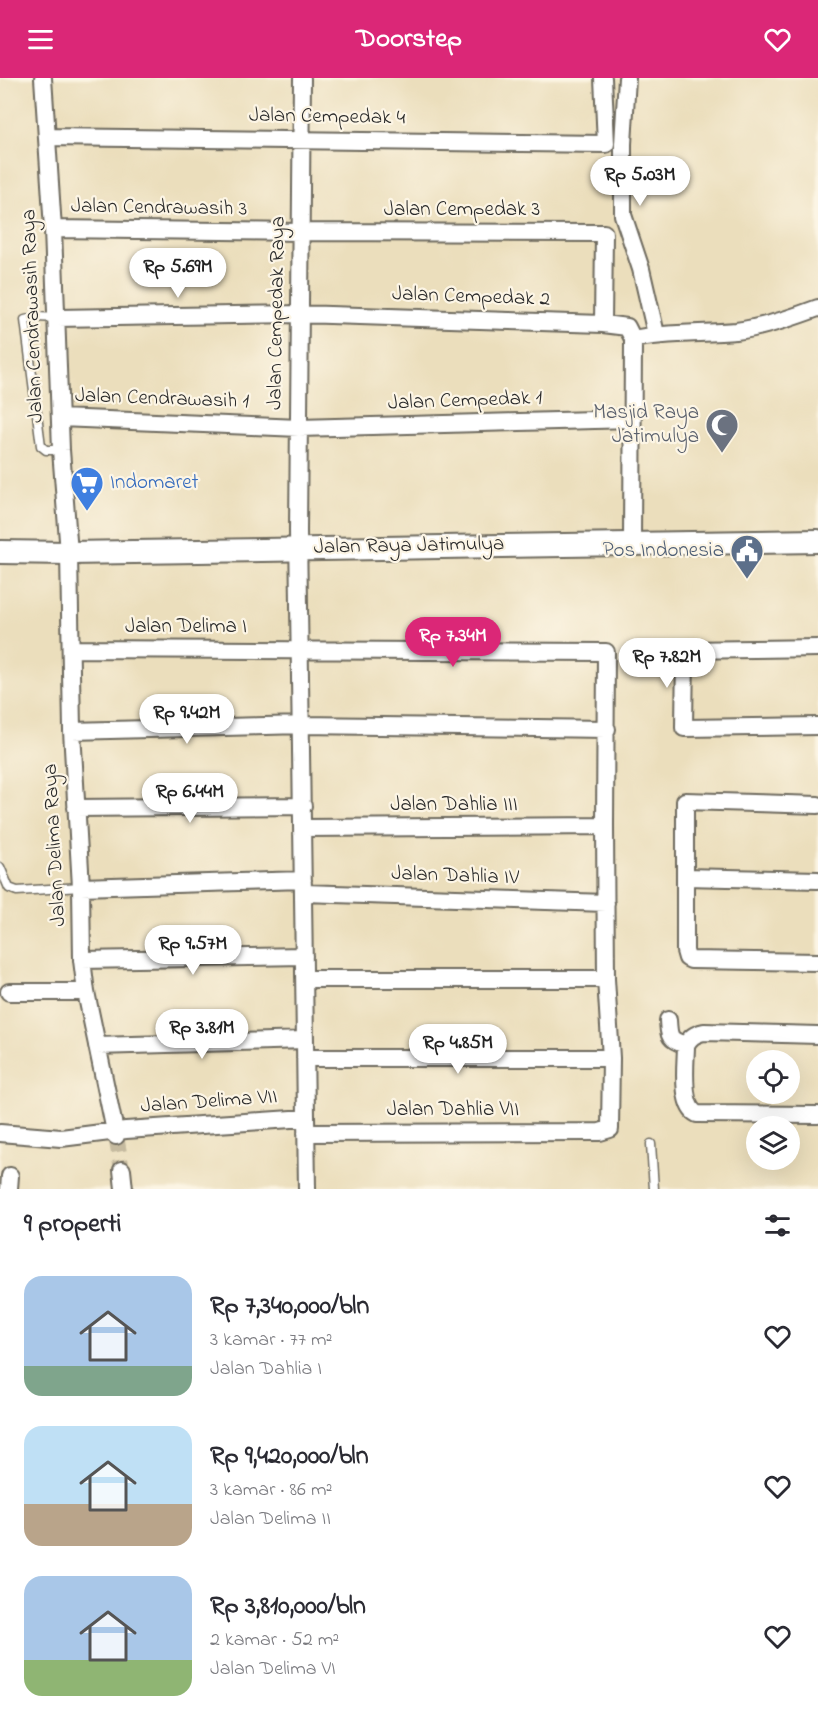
<!DOCTYPE html>
<html lang="id">
<meta charset="utf-8">
<style>
:root{--surface:#fff;--page:#f7f7f7;--text:#2b2b33;--muted:#7c7c81;--accent:#db2777}
body{margin:0;font-family:"Indie Flower",sans-serif;background:var(--page);color:var(--text);height:100vh;display:flex;flex-direction:column;font-size:22px;white-space:nowrap}
*{box-sizing:border-box;margin:0}
p{font-size:20px;color:var(--muted)}
.icon{flex:none;width:33px;height:33px;fill:none;stroke:currentColor;stroke-width:2;stroke-linecap:round;stroke-linejoin:round}
.map{position:relative;height:1111px;overflow:hidden}
.drawer{display:flex;flex-direction:column;background:var(--surface);flex:1}
.drawer>*{flex:none}
.fabs{position:absolute;left:746px;top:972px;display:grid;gap:12px}
.fabs a{display:grid;place-items:center;width:54px;height:54px;border-radius:50%;background:var(--surface);box-shadow:0 6px 24px #0002;font-size:30px}
.price{position:absolute;translate:-50% -51px;padding:0 14px;border-radius:21px;background:#fff;color:#222;font-size:20px;line-height:39px;filter:drop-shadow(0 2px 3px #0008)}
.price::after{content:'';position:absolute;left:50%;top:36px;width:18px;height:14px;margin-left:-9px;background:inherit;clip-path:polygon(0 0,100% 0,50% 100%)}
.price.current{background:var(--accent);color:#fff}
ul{padding:0;list-style:none}
li{display:flex;align-items:center;gap:18px;height:150px;padding:0 24px}
li span{display:grid;place-items:center;flex:none;width:168px;height:120px;border-radius:18px;color:#555}
li>.icon{margin-inline-start:auto}
span .icon{width:72px;height:72px;fill:#fffc;stroke-width:1}
li b{font-size:26px}
h2{display:flex;justify-content:space-between;align-items:center;height:72px;padding:0 24px;font-size:26px}
header{display:flex;justify-content:space-between;align-items:center;height:78px;padding:0 24px;background:var(--accent);color:#fff;font-size:27px;font-weight:700}
.map>svg:first-child{display:block}
.lines{fill:none;stroke-linecap:round;stroke-linejoin:round}
.minor-tunnel{stroke:#c5ba9f;stroke-width:16;stroke-dasharray:16 8;stroke-linecap:butt}
.service-casing{stroke:#6e6a5e;stroke-width:11}
.minor-casing{stroke:#6e6a5e;stroke-width:20}
.secondary-casing{stroke:#6e6a5e;stroke-width:26}
.service{stroke:#fff;stroke-width:8}
.minor{stroke:#fff;stroke-width:16}
.secondary{stroke:#fff;stroke-width:22}
.labels{text-anchor:middle;dominant-baseline:central;stroke-width:4.5;stroke-linejoin:round;paint-order:stroke}
.street-label{font-size:21px;fill:#2b2b2b;stroke:#fcf5e5}
.worship-label{font-size:21px;fill:#5b616d;stroke:#fcf5e5;text-anchor:end}
.shop-label{font-size:21px;fill:#366cbe;stroke:#fcf5e5;text-anchor:start}
.service-label{font-size:21px;fill:#4e5e75;stroke:#fcf5e5;text-anchor:end}
</style>
<header><svg class="icon" aria-label="menu" viewBox="0 0 24 24"><path d="M4 6h16M4 12h16M4 18h16"/></svg>Doorstep<svg class="icon" aria-label="heart" viewBox="0 0 24 24"><path d="M12 20l-8-8c-3-5 5-10 8-4 3-6 11-1 8 4z"/></svg></header>
<div class="map">
<svg width="818" height="1111" viewBox="0 0 818 1111">
<rect width="100%" height="100%" fill="#fcf5e5"/>
<filter id="ink" filterUnits="userSpaceOnUse"><feTurbulence type="fractalNoise" baseFrequency=".0167" numOctaves="2"/><feDisplacementMap in="SourceGraphic" scale="12" xChannelSelector="R" yChannelSelector="G"/><feConvolveMatrix kernelMatrix="1 2 1 2 8 2 1 2 1" color-interpolation-filters="sRGB"/></filter>
<filter id="wash" filterUnits="userSpaceOnUse"><feTurbulence type="fractalNoise" baseFrequency=".008" numOctaves="4" result="noise"/><feDisplacementMap in="SourceGraphic" scale="24" xChannelSelector="R" yChannelSelector="G"/><feGaussianBlur stdDeviation="1.35" result="paint"/><feColorMatrix in="noise" values="0 0 0 0 0 0 0 0 0 0 0 0 0 0 0 0 0 1.4 0 .05"/><feComposite in="paint" operator="in"/></filter>
<g filter="url(#wash)">
<rect width="100%" height="100%" fill="#ebdebc"/>
</g>
<g filter="url(#ink)">
<g class="lines">
<path class="minor-tunnel" d="M 116,1058 L 122,1092"/>
<g class="service-casing">
<path id="service" d="M 57,240 L 37,239 L 25,242 L 41,368 L 46,372 L 61,372
M 0,789 L 9,810 L 17,813 L 81,809
M 651,1066 L 654,1111"/>
</g>
<g class="minor-casing">
<path id="minor" d="M 43,0 L 53,151 L 61,372 L 69,475 L 72,653 L 81,809 L 82,882 L 86,914 L 116,1058
M 302,0 L 298,453 L 307,1111
M 627,0 L 623,66 L 623,137 L 641,191 L 656,256
M 48,59 L 606,66 L 603,0
M 53,151 L 301,154 L 604,155 L 603,246
M 57,240 L 300,236 L 603,246 L 627,249 L 633,261 L 632,466
M 633,261 C 667,254 701,256 736,253 C 762,250 794,239 818,230
M 60,340 L 299,350 L 632,341
M 818,570 L 685,572 L 684,650 L 818,648
M 71,571 L 606,574 L 605,748 L 606,901 L 611,980 L 610,1051 L 600,1054 L 306,1055
M 72,653 L 302,647 L 607,651
M 818,727 L 685,723 L 685,873 L 687,880 L 691,882 L 818,884
M 76,730 L 303,728
M 303,750 L 605,748
M 685,799 L 818,802
M 81,809 L 303,802
M 304,815 L 606,825
M 82,882 L 304,878
M 305,901 L 606,901
M 9,914 L 86,914
M 668,942 C 669,959 669,962 686,967
M 818,957 L 704,954 C 695,956 690,959 686,967 C 686,984 680,1028 697,1036 L 818,1037
M 97,968 L 305,962
M 305,980 L 611,980
M 0,1055 L 61,1060 L 126,1052 L 306,1040
M 122,1092 L 124,1111
M 9,1111 L 10,1098"/>
</g>
<g class="secondary-casing">
<path id="secondary" d="M 0,474 L 69,475 L 818,463"/>
</g>
<use href="#service" class="service"/>
<use href="#minor" class="minor"/>
<use href="#secondary" class="secondary"/>
</g>
</g>
<defs>
<g id="mosque-pin" transform="scale(1.725)"><path d="M0 17L-7.5 6A9.5 9.5 0 1 1 7.5 6Z" fill="#6b7280" stroke="#fcf5e5"/><path d="M3.5-4.9A6 6 0 1 0 3.5 4.9A5 5 0 1 1 3.5-4.9Z" fill="#fff"/></g>
<g id="supermarket-pin" transform="scale(1.725)"><path d="M0 17L-7.5 6A9.5 9.5 0 1 1 7.5 6Z" fill="#3f7fe0" stroke="#fcf5e5"/><path d="M-6-5.5h2.5l.6 2H6L4.5 2H-2.5L-4.4-4H-6ZM-1.5 3.2a1.3 1.3 0 1 0 .1 0ZM3 3.2a1.3 1.3 0 1 0 .1 0Z" fill="#fff"/></g>
<g id="civic-pin" transform="scale(1.725)"><path d="M0 17L-7.5 6A9.5 9.5 0 1 1 7.5 6Z" fill="#5c6f8a" stroke="#fcf5e5"/><path d="M-.6-6.5H3V-4.5H.6V-3L4-1V1h2V6H-6V1h2V-1L-.6-3ZM-1.2 2.5V6h2.4V2.5Z" fill="#fff"/></g>
</defs>
<g fill-rule="evenodd">
<use href="#mosque-pin" x="722" y="347"/>
<use href="#supermarket-pin" x="87" y="405"/>
<use href="#civic-pin" x="747" y="473"/>
</g>
<g class="labels">
<g class="street-label">
<text transform="translate(327 39) rotate(1)">Jalan Cempedak 4</text>
<text transform="translate(159 130) rotate(1)">Jalan Cendrawasih 3</text>
<text x="462" y="132">Jalan Cempedak 3</text>
<text transform="translate(471 219) rotate(2)">Jalan Cempedak 2</text>
<text transform="translate(277 235) rotate(-89)">Jalan Cempedak Raya</text>
<text transform="translate(33 238) rotate(-92)">Jalan Cendrawasih Raya</text>
<text transform="translate(162 321) rotate(2)">Jalan Cendrawasih 1</text>
<text transform="translate(465 323) rotate(-2)">Jalan Cempedak 1</text>
<text transform="translate(409 468) rotate(-1)">Jalan Raya Jatimulya</text>
<text x="186" y="549">Jalan Delima I</text>
<text x="454" y="727">Jalan Dahlia III</text>
<text transform="translate(55 767) rotate(-93)">Jalan Delima Raya</text>
<text transform="translate(455 798) rotate(2)">Jalan Dahlia IV</text>
<text transform="translate(209 1024) rotate(-4)">Jalan Delima VII</text>
<text x="453" y="1032">Jalan Dahlia VII</text>
</g>
<g class="worship-label">
<text x="699" y="335">Masjid Raya<tspan x="699" dy="24">Jatimulya</tspan></text>
</g>
<g class="shop-label">
<text x="110" y="405">Indomaret</text>
</g>
<g class="service-label">
<text x="724" y="473">Pos Indonesia</text>
</g>
</g>
</svg>
<div class="fabs">
<a><svg class="icon" aria-label="locate" viewBox="0 0 24 24"><circle cx="12" cy="12" r="6"/><path d="M12 2v4M12 18v4M2 12h4M18 12h4"/></svg></a>
<a><svg class="icon" aria-label="layers" viewBox="0 0 24 24"><path d="M12 4l9 5-9 5-9-5zM3 14l9 5 9-5"/></svg></a>
</div>
<b class="price" style="left:640px;top:129px">Rp 5.03M</b>
<b class="price" style="left:178px;top:221px">Rp 5.69M</b>
<b class="price current" style="left:453px;top:590px">Rp 7.34M</b>
<b class="price" style="left:667px;top:611px">Rp 7.82M</b>
<b class="price" style="left:187px;top:667px">Rp 9.42M</b>
<b class="price" style="left:190px;top:746px">Rp 6.44M</b>
<b class="price" style="left:193px;top:898px">Rp 9.57M</b>
<b class="price" style="left:202px;top:982px">Rp 3.81M</b>
<b class="price" style="left:458px;top:997px">Rp 4.85M</b>
</div>
<section class="drawer">
<h2>9 properti<svg class="icon" aria-label="filters" viewBox="0 0 24 24"><path d="M4 7h16M4 17h16"/><circle cx="9" cy="7" r="2"/><circle cx="15" cy="17" r="2"/></svg></h2>
<ul>
<li><span style="background:linear-gradient(#a9c7e8 75%,#7fa58c 0)"><svg class="icon" aria-label="home" viewBox="0 0 24 24"><path d="M3 11l9-7 9 7M6 9v11h12V9"/></svg></span><div><b>Rp 7,340,000/bln</b><p>3 kamar · 77 m²</p><p>Jalan Dahlia I</p></div><svg class="icon" aria-label="heart" viewBox="0 0 24 24"><path d="M12 20l-8-8c-3-5 5-10 8-4 3-6 11-1 8 4z"/></svg></li>
<li><span style="background:linear-gradient(#bfe0f5 65%,#b9a48a 0)"><svg class="icon" aria-label="home" viewBox="0 0 24 24"><path d="M3 11l9-7 9 7M6 9v11h12V9"/></svg></span><div><b>Rp 9,420,000/bln</b><p>3 kamar · 86 m²</p><p>Jalan Delima II</p></div><svg class="icon" aria-label="heart" viewBox="0 0 24 24"><path d="M12 20l-8-8c-3-5 5-10 8-4 3-6 11-1 8 4z"/></svg></li>
<li><span style="background:linear-gradient(#a9c7e8 70%,#8fb573 0)"><svg class="icon" aria-label="home" viewBox="0 0 24 24"><path d="M3 11l9-7 9 7M6 9v11h12V9"/></svg></span><div><b>Rp 3,810,000/bln</b><p>2 kamar · 52 m²</p><p>Jalan Delima VI</p></div><svg class="icon" aria-label="heart" viewBox="0 0 24 24"><path d="M12 20l-8-8c-3-5 5-10 8-4 3-6 11-1 8 4z"/></svg></li>
</ul>
</section>
